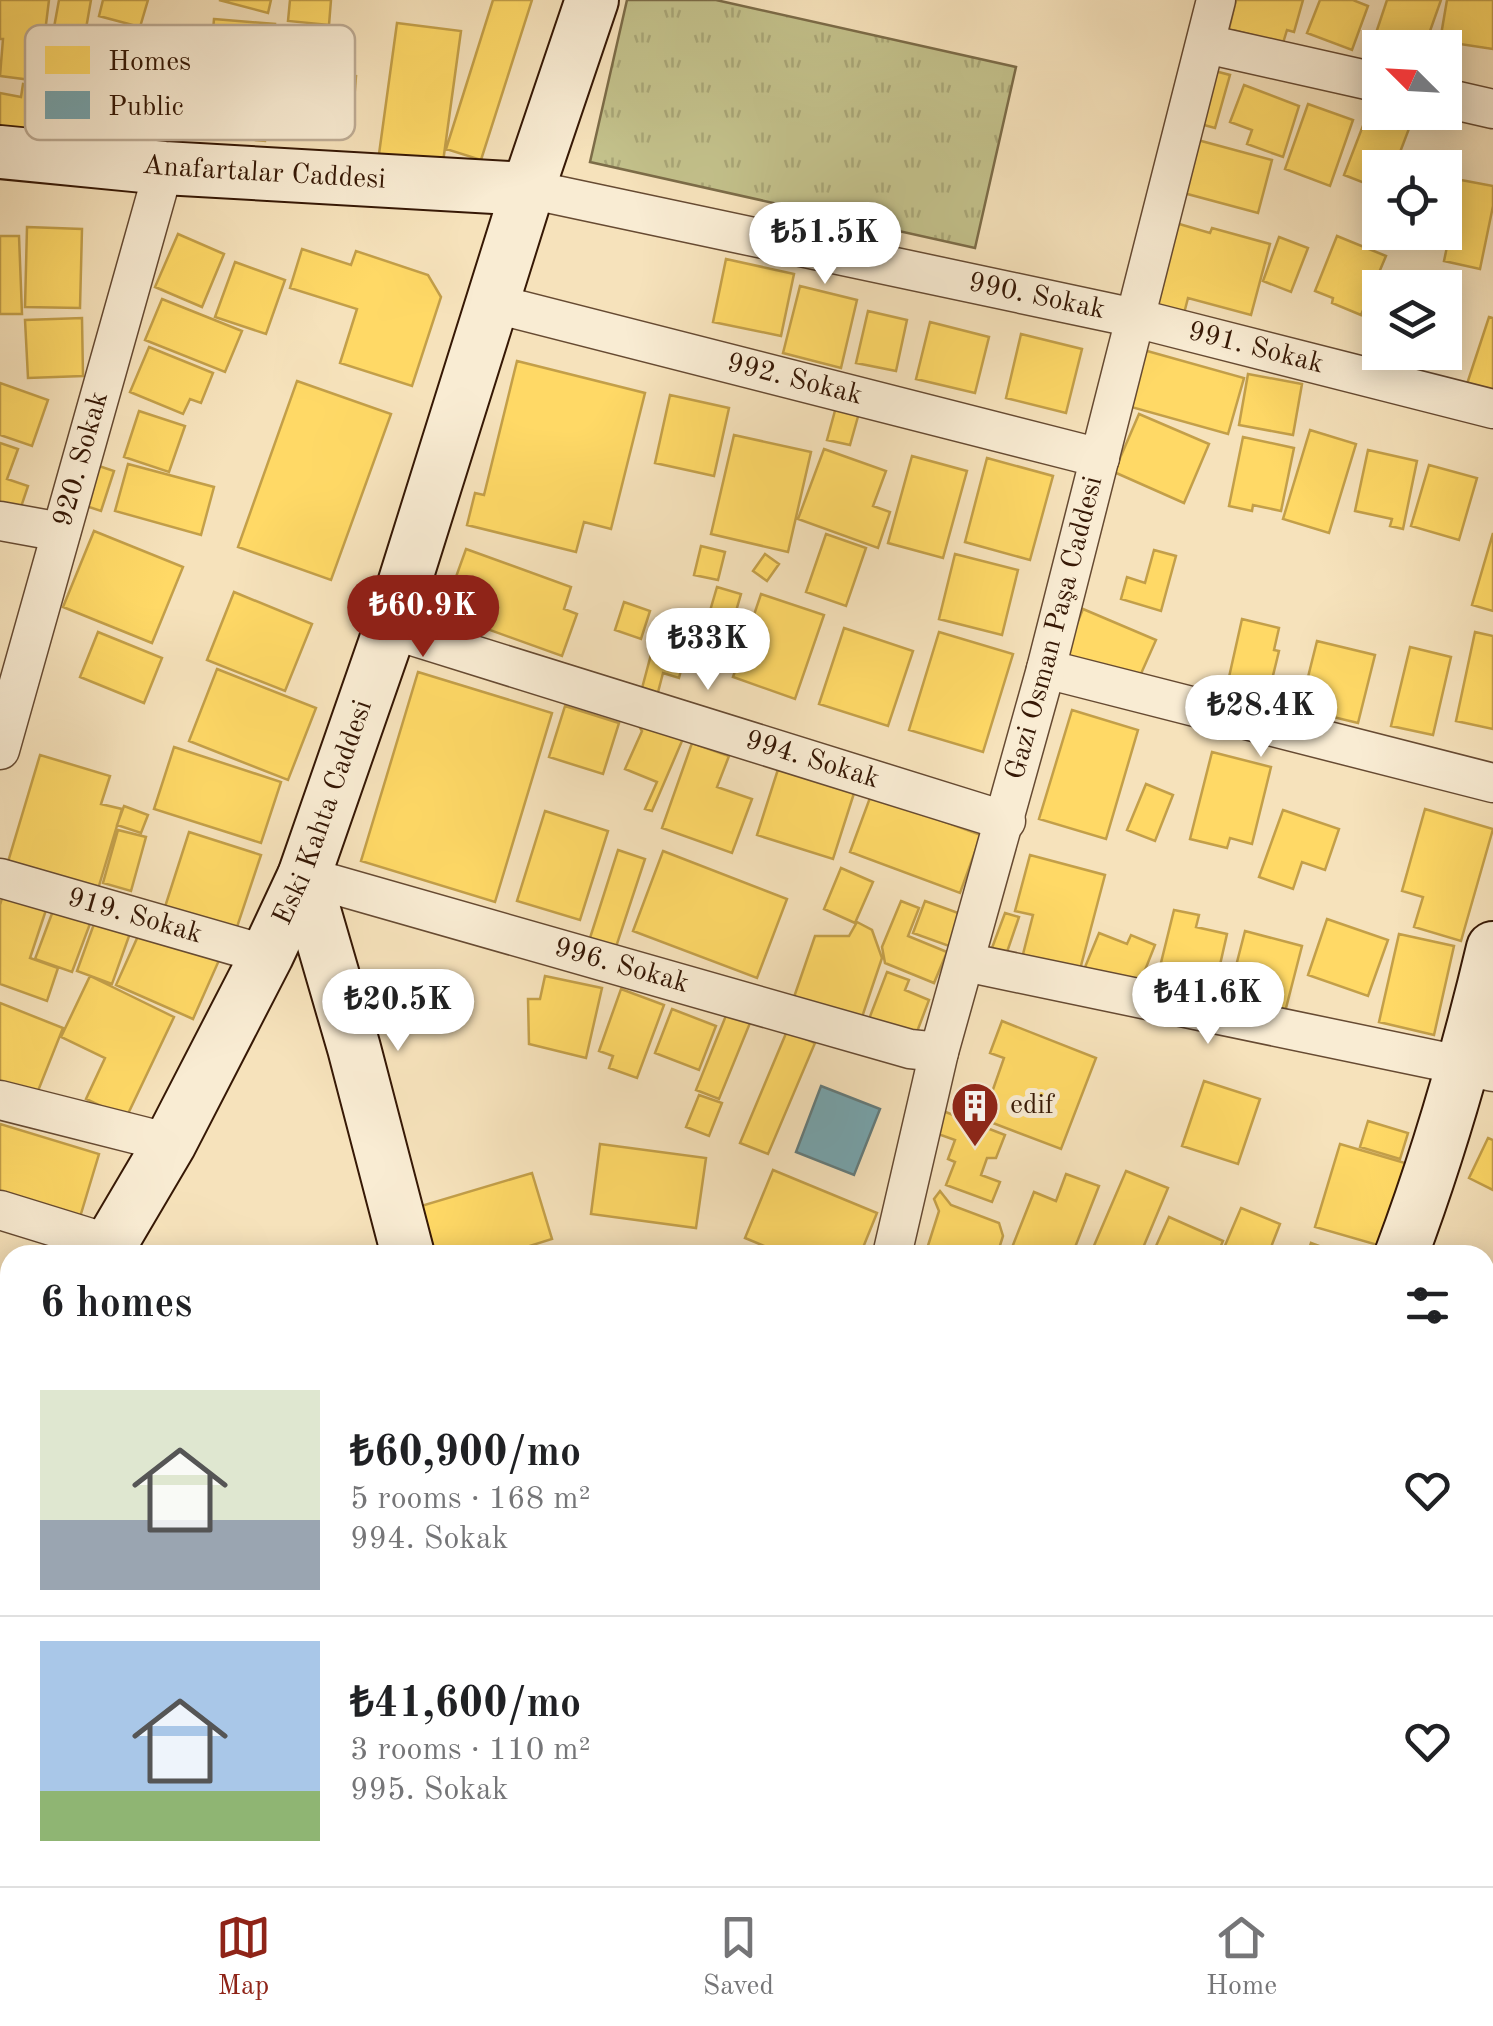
<!DOCTYPE html>
<meta charset="utf-8">
<style>
:root{--surface:#fff;--page:#f2f2f2;--text:#202124;--muted:#757577;--line:#e0e0e0;--accent:#8f2418}
body{margin:0;font-family:"Old Standard TT",serif;background:var(--page);color:var(--text);height:100vh;display:flex;flex-direction:column;font-size:38px;white-space:nowrap}
*{box-sizing:border-box;margin:0}
p{font-size:32px;color:var(--muted)}
.icon{flex:none;width:55px;height:55px;fill:none;stroke:currentColor;stroke-width:2;stroke-linecap:round;stroke-linejoin:round}
.map{position:relative;flex:1;overflow:hidden}
.sheet{position:absolute;left:0px;top:1245px;width:1495px;height:642px;display:flex;flex-direction:column;background:var(--surface);border-radius:30px 30px 0 0;box-shadow:0 5px 25px #0003}
.sheet>*{flex:none}
.needle{width:65px;rotate:294deg}
.buttons{position:absolute;left:1362px;top:30px;display:grid;gap:20px}
.buttons a{display:grid;place-items:center;width:100px;height:100px;border-radius:0px;background:var(--surface);box-shadow:0 5px 25px #0003;font-size:50px}
.price{position:absolute;translate:-50% -85px;padding:0 22px;border-radius:35px;background:#fff;color:#222;font-size:32px;line-height:65px;filter:drop-shadow(0 2px 5px #0008)}
.price::after{content:'';position:absolute;left:50%;top:60px;width:30px;height:22px;margin-left:-15px;background:inherit;clip-path:polygon(0 0,100% 0,50% 100%)}
.price.active{background:var(--accent);color:#fff}
ul{padding:0;list-style:none}
li{display:flex;align-items:center;gap:30px;height:250px;padding:0 40px}
li+li{border-top:2px solid var(--line)}
li span{display:grid;place-items:center;flex:none;width:280px;height:200px;border-radius:0px;color:#555}
li>.icon{margin-inline-start:auto}
span .icon{width:120px;height:120px;fill:#fffc;stroke-width:1}
li b{font-size:42px}
h2{display:flex;justify-content:space-between;align-items:center;height:120px;padding:0 40px;font-size:42px}
.tab-bar{display:flex;justify-content:space-around;align-items:center;height:140px;border-top:2px solid var(--line);background:var(--surface);font-size:28px;color:var(--muted)}
.tab-bar a{display:grid;justify-items:center;gap:5px}
.tab-bar .active{color:var(--accent)}
.map>svg:first-child{display:block}
.park{fill:url(#park-tufts);stroke:#7c6c48;stroke-width:2.5}
.homes{fill:#ffd966;stroke:#c39f49;stroke-width:2.5}
.public{fill:#76a5af;stroke:#637b7c;stroke-width:2.5}
.lines{fill:none;stroke-linecap:round;stroke-linejoin:round}
.street-casing{stroke:#664a32;stroke-width:41}
.secondary-casing{stroke:#361805;stroke-width:56}
.street{stroke:#f9ecd3;stroke-width:38}
.secondary{stroke:#f9ecd3;stroke-width:52}
.labels{text-anchor:middle;dominant-baseline:central;stroke-width:10;stroke-linejoin:round;paint-order:stroke}
.street-label{font-size:28px;fill:#361805;stroke:#f9ecd3}
.poi-label{font-size:28px;fill:#361805;stroke:#f9ecd3;text-anchor:start}
.key{fill:#f9ecd3;stroke:#beac95;stroke-width:2.5}
.key-label{font-size:28px;fill:#361805}
</style>
<div class="map">
<svg width="1493" height="1886" viewBox="0 0 1493 1886">
<defs>
<pattern id="park-tufts" width="24" height="20" patternUnits="userSpaceOnUse" patternTransform="scale(2.5)"><rect width="24" height="20" fill="#c3c18b"/><path d="M3 7l-1-3M5 7V3M7 7l1-3M15 17l-1-3M17 17v-4M19 17l1-3" fill="none" stroke="#a8a576"/></pattern>
</defs>
<rect width="100%" height="100%" fill="#f6e2bb"/>
<filter id="stains"><feTurbulence type="fractalNoise" baseFrequency=".002" numOctaves="4"/><feColorMatrix values="0 0 0 0 .2 0 0 0 0 .09 0 0 0 0 .02 0 0 0 .5 -.17"/></filter>
<radialGradient id="worn" r=".72"><stop offset=".6" stop-color="#630" stop-opacity="0"/><stop offset="1" stop-color="#630" stop-opacity=".3"/></radialGradient>
<path class="park" d="M 627,0 L 716,0 L 1016,67 L 975,248 L 590,162 Z"/>
<path class="homes" d="M 0,0 L 49,0 L 39,81 L 0,76 L 3,39 L 0,39 Z
M 59,0 L 91,0 L 70,120 L 38,115 Z
M 103,0 L 148,0 L 140,27 L 99,16 Z
M 219,0 L 271,0 L 268,13 Z
M 290,0 L 331,0 L 329,25 L 288,21 Z
M 493,0 L 532,0 L 481,160 L 446,149 Z
M 1236,0 L 1303,0 L 1294,32 L 1287,30 L 1283,43 L 1229,29 Z
M 1320,0 L 1353,0 L 1368,6 L 1352,50 L 1307,33 Z
M 1387,0 L 1441,0 L 1424,48 L 1390,48 L 1373,42 Z
M 1447,0 L 1493,0 L 1493,49 L 1440,41 Z
M 214,19 L 275,24 L 265,141 L 204,135 Z
M 397,23 L 461,31 L 443,162 L 379,154 Z
M 294,56 L 338,59 L 336,74 L 356,76 L 352,127 L 289,122 Z
M 1207,69 L 1230,75 L 1215,128 L 1193,122 Z
M 23,84 L 38,87 L 27,142 L 0,137 L 0,93 L 21,97 Z
M 1244,85 L 1299,106 L 1283,157 L 1247,144 L 1252,130 L 1230,122 Z
M 1308,104 L 1353,120 L 1330,186 L 1285,169 Z
M 1369,110 L 1410,126 L 1394,168 L 1380,168 L 1380,189 L 1344,175 Z
M 1194,139 L 1272,160 L 1258,213 L 1180,192 Z
M 1461,180 L 1493,186 L 1493,206 L 1480,269 L 1444,261 Z
M 1169,221 L 1210,233 L 1212,228 L 1270,244 L 1251,315 L 1188,298 L 1181,325 L 1143,315 Z
M 27,227 L 82,229 L 80,308 L 25,307 Z
M 1386,232 L 1406,232 L 1403,241 Z
M 178,234 L 224,254 L 202,307 L 155,287 Z
M 0,236 L 19,236 L 22,314 L 0,314 Z
M 1337,236 L 1386,256 L 1361,315 L 1332,303 L 1333,298 L 1315,291 Z
M 1279,237 L 1308,248 L 1291,292 L 1263,281 Z
M 302,249 L 351,265 L 356,251 L 428,275 L 441,297 L 412,386 L 340,363 L 357,309 L 290,288 Z
M 726,259 L 794,274 L 781,336 L 713,322 Z
M 235,262 L 285,280 L 266,334 L 215,317 Z
M 800,286 L 857,300 L 841,368 L 783,353 Z
M 162,299 L 242,331 L 225,372 L 145,340 Z
M 868,311 L 907,320 L 896,371 L 856,363 Z
M 1489,317 L 1493,318 L 1493,402 L 1464,393 Z
M 82,318 L 83,376 L 28,378 L 25,320 Z
M 930,322 L 989,337 L 975,393 L 916,379 Z
M 1021,334 L 1082,349 L 1066,413 L 1006,398 Z
M 149,347 L 213,373 L 201,403 L 190,399 L 183,414 L 130,392 Z
M 1140,349 L 1244,378 L 1228,434 L 1124,405 Z
M 517,361 L 645,393 L 611,529 L 584,522 L 576,552 L 467,525 L 475,493 L 484,495 Z
M 1248,374 L 1302,384 L 1293,435 L 1239,425 Z
M 297,381 L 391,414 L 331,580 L 238,547 Z
M 0,383 L 48,400 L 32,446 L 0,435 Z
M 670,395 L 729,408 L 714,476 L 655,463 Z
M 836,407 L 859,413 L 850,445 L 827,440 Z
M 139,411 L 185,426 L 169,472 L 124,457 Z
M 1139,414 L 1209,444 L 1184,503 L 1114,472 Z
M 1310,430 L 1356,444 L 1329,533 L 1283,519 Z
M 734,435 L 811,452 L 788,552 L 711,534 Z
M 1243,437 L 1294,448 L 1281,511 L 1253,505 L 1252,511 L 1229,506 Z
M 0,443 L 18,449 L 7,479 L 28,486 L 19,513 L 0,507 Z
M 824,449 L 886,471 L 873,506 L 890,512 L 878,548 L 798,519 Z
M 1368,450 L 1417,461 L 1403,529 L 1390,526 L 1392,519 L 1355,511 Z
M 912,456 L 967,471 L 943,558 L 888,543 Z
M 987,458 L 1053,476 L 1030,560 L 965,542 Z
M 87,462 L 114,471 L 101,511 L 74,502 Z
M 128,464 L 214,487 L 201,535 L 115,511 Z
M 1429,465 L 1477,478 L 1459,540 L 1411,526 Z
M 94,531 L 183,567 L 152,643 L 63,607 Z
M 1493,533 L 1493,611 L 1472,605 Z
M 826,534 L 866,548 L 846,606 L 806,592 Z
M 701,546 L 725,552 L 718,580 L 694,575 Z
M 466,549 L 571,587 L 564,609 L 577,614 L 562,656 L 443,613 Z
M 1154,550 L 1176,556 L 1161,611 L 1121,599 L 1127,577 L 1145,583 Z
M 765,554 L 779,564 L 767,581 L 753,571 Z
M 955,554 L 1018,570 L 1002,635 L 939,619 Z
M 717,587 L 741,594 L 722,659 L 698,652 Z
M 234,592 L 312,624 L 285,691 L 207,660 Z
M 761,594 L 824,615 L 795,699 L 733,677 Z
M 624,602 L 650,611 L 641,639 L 615,630 Z
M 1083,609 L 1156,640 L 1136,685 L 1064,655 Z
M 665,615 L 697,626 L 690,649 L 657,638 Z
M 1242,619 L 1279,628 L 1274,650 L 1279,651 L 1266,704 L 1225,695 Z
M 844,628 L 913,651 L 888,726 L 819,704 Z
M 98,632 L 162,658 L 144,703 L 80,677 Z
M 939,632 L 1013,654 L 983,752 L 909,730 Z
M 1475,632 L 1493,636 L 1493,729 L 1456,721 Z
M 1317,641 L 1375,655 L 1358,723 L 1300,709 Z
M 653,647 L 685,655 L 679,678 L 663,673 L 657,696 L 641,692 Z
M 1410,647 L 1451,657 L 1433,735 L 1391,726 Z
M 217,669 L 316,708 L 288,780 L 189,741 Z
M 418,672 L 552,713 L 495,902 L 361,861 Z
M 565,706 L 619,723 L 603,774 L 549,757 Z
M 1072,710 L 1138,730 L 1106,839 L 1039,819 Z
M 644,716 L 685,734 L 652,811 L 645,809 L 657,782 L 625,769 L 642,731 L 639,726 Z
M 692,743 L 729,756 L 717,787 L 752,799 L 732,853 L 662,828 Z
M 174,747 L 281,782 L 261,843 L 154,809 Z
M 1212,752 L 1271,767 L 1252,844 L 1230,838 L 1227,848 L 1190,839 Z
M 40,755 L 110,776 L 101,804 L 122,809 L 98,889 L 8,862 Z
M 780,763 L 856,787 L 833,859 L 757,835 Z
M 1146,784 L 1173,795 L 1155,841 L 1127,830 Z
M 871,795 L 981,835 L 960,893 L 850,852 Z
M 124,806 L 148,815 L 141,833 L 117,825 Z
M 1425,809 L 1493,829 L 1461,941 L 1414,927 L 1423,897 L 1402,891 Z
M 1283,810 L 1339,829 L 1325,870 L 1302,862 L 1293,889 L 1259,877 Z
M 545,811 L 608,831 L 580,920 L 517,901 Z
M 118,830 L 146,837 L 131,891 L 103,883 Z
M 189,832 L 261,855 L 235,933 L 164,910 Z
M 618,850 L 645,859 L 616,947 L 590,938 Z
M 663,851 L 787,899 L 757,978 L 633,931 Z
M 1030,855 L 1105,875 L 1078,977 L 1021,962 L 1033,915 L 1015,911 Z
M 841,868 L 873,882 L 855,923 L 824,909 Z
M 4,892 L 47,907 L 30,958 L 58,968 L 47,1001 L 0,984 L 0,905 Z
M 57,900 L 94,913 L 72,972 L 35,959 Z
M 901,901 L 919,908 L 908,936 L 947,952 L 934,983 L 885,963 L 882,947 Z
M 925,901 L 961,914 L 949,946 L 913,933 Z
M 99,910 L 134,922 L 112,984 L 77,971 Z
M 1174,910 L 1199,915 L 1196,927 L 1227,934 L 1212,1000 L 1155,987 Z
M 1005,913 L 1019,917 L 1004,961 L 989,956 Z
M 1327,919 L 1388,940 L 1368,996 L 1308,975 Z
M 857,922 L 872,930 L 882,958 L 860,1023 L 793,1000 L 815,936 L 849,936 Z
M 143,925 L 220,958 L 193,1019 L 116,985 Z
M 1245,931 L 1302,946 L 1285,1012 L 1228,997 Z
M 1099,933 L 1127,944 L 1131,935 L 1155,945 L 1136,993 L 1083,972 Z
M 1399,934 L 1454,946 L 1434,1035 L 1379,1022 Z
M 887,972 L 909,980 L 905,990 L 929,1000 L 912,1045 L 866,1027 Z
M 90,976 L 174,1017 L 126,1118 L 86,1099 L 105,1058 L 61,1037 Z
M 545,976 L 602,988 L 586,1058 L 529,1044 L 528,999 L 540,999 Z
M 621,989 L 664,1005 L 637,1078 L 609,1068 L 613,1056 L 599,1051 Z
M 0,1003 L 63,1028 L 36,1096 L 0,1082 Z
M 672,1009 L 716,1026 L 699,1070 L 655,1053 Z
M 727,1013 L 750,1023 L 719,1099 L 696,1090 Z
M 1002,1021 L 1096,1058 L 1061,1149 L 972,1115 L 980,1094 L 990,1098 L 1004,1058 L 990,1053 Z
M 787,1031 L 815,1043 L 768,1154 L 740,1143 Z
M 1204,1081 L 1260,1099 L 1238,1164 L 1182,1146 Z
M 699,1095 L 722,1103 L 709,1136 L 686,1127 Z
M 943,1111 L 1005,1135 L 996,1158 L 987,1158 L 981,1175 L 1000,1182 L 992,1202 L 946,1185 L 955,1162 L 948,1159 L 955,1140 L 938,1134 Z
M 1368,1121 L 1408,1133 L 1400,1159 L 1360,1147 Z
M 0,1124 L 99,1154 L 77,1227 L 0,1204 Z
M 1488,1138 L 1493,1140 L 1493,1190 L 1469,1178 Z
M 600,1144 L 706,1158 L 696,1228 L 591,1214 Z
M 1340,1144 L 1405,1163 L 1381,1246 L 1315,1227 Z
M 773,1170 L 877,1213 L 860,1255 L 786,1255 L 745,1238 Z
M 1126,1171 L 1168,1188 L 1140,1255 L 1090,1255 Z
M 532,1173 L 552,1239 L 501,1255 L 436,1255 L 421,1206 Z
M 1066,1174 L 1099,1186 L 1072,1255 L 1009,1255 L 1034,1192 L 1056,1201 Z
M 940,1191 L 951,1205 L 999,1223 L 1003,1236 L 997,1255 L 925,1255 L 939,1211 L 934,1199 Z
M 1241,1208 L 1280,1224 L 1268,1255 L 1221,1255 Z
M 1169,1217 L 1223,1241 L 1217,1255 L 1152,1255 Z
M 1311,1243 L 1343,1255 L 1307,1255 Z
M 1485,1315 L 1493,1319 L 1493,1379 L 1487,1377 L 1485,1382 Z
M 1485,1481 L 1493,1483 L 1493,1540 L 1485,1537 Z
M 0,1679 L 10,1684 L 10,1744 L 0,1764 Z
M 1493,1732 L 1493,1756 L 1485,1753 Z
M 1485,1836 L 1493,1840 L 1493,1886 L 1460,1886 L 1464,1878 L 1485,1878 Z
M 166,1878 L 249,1878 L 246,1886 L 186,1886 Z
M 277,1878 L 373,1878 L 371,1886 L 275,1886 Z
M 600,1878 L 657,1878 L 655,1886 L 599,1886 Z
M 892,1878 L 967,1878 L 963,1886 L 888,1886 Z
M 1050,1878 L 1121,1878 L 1117,1886 L 1047,1886 Z
M 1208,1878 L 1252,1878 L 1248,1886 L 1205,1886 Z
M 1324,1878 L 1368,1878 L 1364,1886 L 1320,1886 Z
M 1401,1878 L 1453,1878 L 1449,1886 L 1408,1886 L 1399,1882 Z"/>
<path class="public" d="M 821,1086 L 880,1109 L 854,1175 L 796,1152 Z"/>
<g class="lines">
<g class="street-casing">
<g id="street">
<path d="M 1206,44 L 1380,83"/>
<path d="M 1445,98 L 1493,109"/>
<path id="s1" d="M 528,189 L 1135,318 L 1493,409"/>
<path id="s2" d="M 492,303 L 1100,458"/>
<path d="M 0,521 L 61,532"/>
<path id="s3" d="M 390,629 L 1006,821"/>
<path d="M 1046,669 L 1493,783"/>
<path id="s4" d="M 0,750 L 164,168"/>
<path id="s5" d="M 304,876 L 910,1049 L 939,1052"/>
<path id="s6" d="M 0,878 L 267,955"/>
<path d="M 965,962 L 1493,1072"/>
<path d="M 0,1100 L 170,1143"/>
<path d="M 0,1210 L 110,1244"/>
<path id="s7" d="M 892,1255 L 939,1052 L 1046,669 L 1216,0"/>
<path d="M 1485,1565 L 1493,1567"/>
<path d="M 1485,1775 L 1493,1779"/>
<path d="M 739,1878 L 767,1886"/>
<path d="M 122,1886 L 125,1878"/>
</g>
</g>
<g class="secondary-casing">
<g id="secondary">
<path id="s8" d="M 0,152 L 164,168 L 528,189"/>
<path d="M 304,876 L 354,1048 L 408,1255"/>
<path id="s9" d="M 104,1255 L 170,1143 L 267,955 L 304,876 L 390,629 L 528,189 L 592,0"/>
<path d="M 1401,1255 C 1439,1154 1468,1053 1493,948"/>
<path d="M 0,1439 L 10,1421"/>
<path d="M 397,1886 L 400,1878"/>
<path d="M 1159,1886 L 1162,1878"/>
</g>
</g>
<use href="#street" class="street"/>
<use href="#secondary" class="secondary"/>
</g>
<defs>
<g id="building-pin" transform="scale(2.5)"><path d="M0 17L-7.5 6A9.5 9.5 0 1 1 7.5 6Z" fill="#8f2418" stroke="#f9ecd3"/><path d="M-4-6H4V6H1V3H-1V6H-4ZM-2.5-4.3h1.7v1.8h-1.7ZM.8-4.3h1.7v1.8H.8ZM-2.5-1h1.7V.8h-1.7ZM.8-1h1.7V.8H.8Z" fill="#fff"/></g>
</defs>
<g fill-rule="evenodd">
<use href="#building-pin" x="975" y="1106"/>
</g>
<g class="labels">
<g class="street-label">
<text stroke="none"><textPath href="#s8" startOffset="265">Anafartalar Caddesi</textPath></text>
<text stroke="none"><textPath href="#s1" startOffset="520">990. Sokak</textPath></text>
<text stroke="none"><textPath href="#s1" startOffset="745">991. Sokak</textPath></text>
<text stroke="none"><textPath href="#s2" startOffset="312">992. Sokak</textPath></text>
<text stroke="none"><textPath href="#s4" startOffset="302">920. Sokak</textPath></text>
<text stroke="none"><textPath href="#s7" startOffset="648">Gazi Osman Paşa Caddesi</textPath></text>
<text stroke="none"><textPath href="#s3" startOffset="442">994. Sokak</textPath></text>
<text stroke="none"><textPath href="#s9" startOffset="495">Eski Kahta Caddesi</textPath></text>
<text stroke="none"><textPath href="#s6" startOffset="140">919. Sokak</textPath></text>
<text stroke="none"><textPath href="#s5" startOffset="330">996. Sokak</textPath></text>
</g>
<g class="poi-label">
<text x="1010" y="1106">edif</text>
</g>
</g>
<rect x="25" y="25" width="330" height="115" rx="15" class="key"/>
<rect x="45" y="46" width="45" height="28" fill="#ffd966"/>
<rect x="45" y="91" width="45" height="28" fill="#76a5af"/>
<g class="key-label">
<text x="108" y="70">Homes</text>
<text x="108" y="115">Public</text>
</g>
<rect width="100%" height="100%" filter="url(#stains)"/>
<rect width="100%" height="100%" fill="url(#worn)"/>
</svg>
<div class="buttons">
<a><svg class="needle" viewBox="-14 -14 28 28"><path d="M0-13l5 13h-10z" fill="#e53935"/><path d="M0 13l5-13h-10z" fill="#757577"/></svg></a>
<a><svg class="icon" aria-label="locate" viewBox="0 0 24 24"><circle cx="12" cy="12" r="6"/><path d="M12 2v4M12 18v4M2 12h4M18 12h4"/></svg></a>
<a><svg class="icon" aria-label="layers" viewBox="0 0 24 24"><path d="M12 4l9 5-9 5-9-5zM3 14l9 5 9-5"/></svg></a>
</div>
<b class="price" style="left:825px;top:287px">₺51.5K</b>
<b class="price active" style="left:423px;top:660px">₺60.9K</b>
<b class="price" style="left:708px;top:693px">₺33K</b>
<b class="price" style="left:1261px;top:760px">₺28.4K</b>
<b class="price" style="left:1208px;top:1047px">₺41.6K</b>
<b class="price" style="left:398px;top:1054px">₺20.5K</b>
<section class="sheet">
<h2>6 homes<svg class="icon" aria-label="filters" viewBox="0 0 24 24"><path d="M4 7h16M4 17h16"/><circle cx="9" cy="7" r="2"/><circle cx="15" cy="17" r="2"/></svg></h2>
<ul>
<li><span style="background:linear-gradient(#dfe7d0 65%,#9aa5b1 0)"><svg class="icon" aria-label="home" viewBox="0 0 24 24"><path d="M3 11l9-7 9 7M6 9v11h12V9"/></svg></span><div><b>₺60,900/mo</b><p>5 rooms · 168 m²</p><p>994. Sokak</p></div><svg class="icon" aria-label="heart" viewBox="0 0 24 24"><path d="M12 20l-8-8c-3-5 5-10 8-4 3-6 11-1 8 4z"/></svg></li>
<li><span style="background:linear-gradient(#a9c7e8 75%,#8fb573 0)"><svg class="icon" aria-label="home" viewBox="0 0 24 24"><path d="M3 11l9-7 9 7M6 9v11h12V9"/></svg></span><div><b>₺41,600/mo</b><p>3 rooms · 110 m²</p><p>995. Sokak</p></div><svg class="icon" aria-label="heart" viewBox="0 0 24 24"><path d="M12 20l-8-8c-3-5 5-10 8-4 3-6 11-1 8 4z"/></svg></li>
</ul>
</section>
</div>
<nav class="tab-bar">
<a class="active"><svg class="icon" aria-label="map" viewBox="0 0 24 24"><path d="M3 6l6-2 6 2 6-2v14l-6 2-6-2-6 2zM9 4v14M15 6v14"/></svg>Map</a>
<a><svg class="icon" aria-label="saved" viewBox="0 0 24 24"><path d="M7 4h10v16l-5-4-5 4z"/></svg>Saved</a>
<a><svg class="icon" aria-label="home" viewBox="0 0 24 24"><path d="M3 11l9-7 9 7M6 9v11h12V9"/></svg>Home</a>
</nav>
